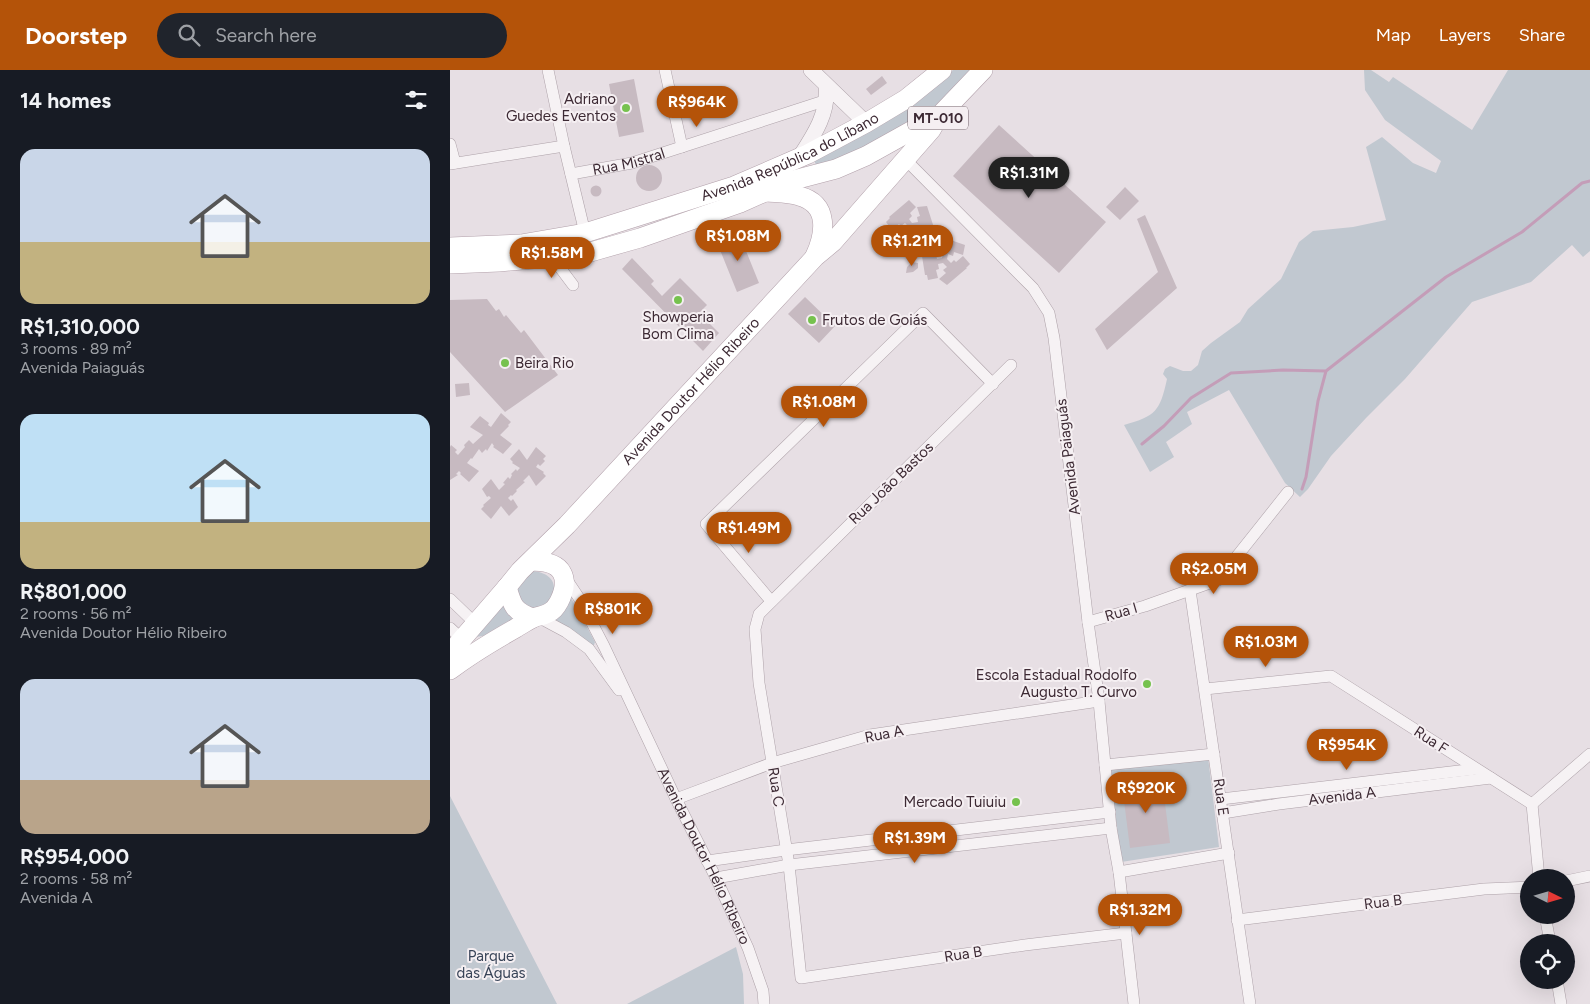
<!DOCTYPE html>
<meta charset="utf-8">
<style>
:root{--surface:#171b24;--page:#20242c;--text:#f1f3f6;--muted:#9ea1a6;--accent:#b45309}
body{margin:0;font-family:Figtree,sans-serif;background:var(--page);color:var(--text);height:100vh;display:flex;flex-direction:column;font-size:19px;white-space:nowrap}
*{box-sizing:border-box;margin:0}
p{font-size:16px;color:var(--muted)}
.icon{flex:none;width:28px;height:28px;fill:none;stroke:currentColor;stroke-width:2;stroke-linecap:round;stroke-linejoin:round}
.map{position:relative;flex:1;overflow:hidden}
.panel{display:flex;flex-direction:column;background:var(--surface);width:450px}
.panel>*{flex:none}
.needle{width:32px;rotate:95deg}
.tools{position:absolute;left:1070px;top:799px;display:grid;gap:10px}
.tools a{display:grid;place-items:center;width:55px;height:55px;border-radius:50%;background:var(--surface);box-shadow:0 5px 20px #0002;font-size:25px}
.price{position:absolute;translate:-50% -42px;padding:0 11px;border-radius:18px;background:var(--accent);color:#fff;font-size:16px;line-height:32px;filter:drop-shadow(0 1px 2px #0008)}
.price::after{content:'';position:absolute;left:50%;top:30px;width:15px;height:11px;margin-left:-8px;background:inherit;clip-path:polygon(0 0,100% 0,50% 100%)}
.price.current{background:#222;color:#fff}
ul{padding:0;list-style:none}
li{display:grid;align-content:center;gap:10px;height:265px;padding:0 20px}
li span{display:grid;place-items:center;height:155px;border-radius:15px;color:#555}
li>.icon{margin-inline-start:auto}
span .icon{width:90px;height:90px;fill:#fffc;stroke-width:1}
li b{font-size:21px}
h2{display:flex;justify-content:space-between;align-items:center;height:60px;padding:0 20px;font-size:21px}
header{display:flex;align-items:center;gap:30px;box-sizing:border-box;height:70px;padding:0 25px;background:var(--accent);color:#fff}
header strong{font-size:24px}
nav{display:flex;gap:28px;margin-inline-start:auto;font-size:18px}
.search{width:350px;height:45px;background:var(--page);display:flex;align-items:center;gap:12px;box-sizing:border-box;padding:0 18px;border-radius:28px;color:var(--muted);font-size:19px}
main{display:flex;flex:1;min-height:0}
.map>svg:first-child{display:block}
.green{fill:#c1c8d0}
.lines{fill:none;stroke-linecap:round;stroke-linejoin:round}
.stream{stroke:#c49db8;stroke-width:3}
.building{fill:#c7bac1;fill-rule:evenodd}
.minor-casing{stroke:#ada1a8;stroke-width:12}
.tertiary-casing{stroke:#ada1a8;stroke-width:16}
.primary-casing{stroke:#b2a0aa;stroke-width:20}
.minor{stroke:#f6f2f4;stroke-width:11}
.tertiary{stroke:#f6f2f4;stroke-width:15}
.primary{stroke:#fff;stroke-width:19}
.poi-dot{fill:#76c24e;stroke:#f5eff2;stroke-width:2}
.labels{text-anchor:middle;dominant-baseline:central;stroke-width:4;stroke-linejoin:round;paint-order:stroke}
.shield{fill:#f5eff2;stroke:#74656d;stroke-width:1}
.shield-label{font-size:14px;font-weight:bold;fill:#3d2a34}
.poi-label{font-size:15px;fill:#3d2a34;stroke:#f5eff2;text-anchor:end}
.street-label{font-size:15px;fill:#3d2a34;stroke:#f5eff2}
.park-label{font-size:15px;fill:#384458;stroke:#f5eff2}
</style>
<header>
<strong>Doorstep</strong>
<div class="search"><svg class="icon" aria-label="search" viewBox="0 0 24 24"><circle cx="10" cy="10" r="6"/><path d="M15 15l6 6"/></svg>Search here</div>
<nav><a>Map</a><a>Layers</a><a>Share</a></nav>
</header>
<main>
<section class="panel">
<h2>14 homes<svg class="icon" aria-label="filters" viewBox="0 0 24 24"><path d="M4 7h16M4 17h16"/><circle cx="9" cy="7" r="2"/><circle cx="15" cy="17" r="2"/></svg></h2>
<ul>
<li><span style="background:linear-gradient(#c9d6e8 60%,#c2b280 0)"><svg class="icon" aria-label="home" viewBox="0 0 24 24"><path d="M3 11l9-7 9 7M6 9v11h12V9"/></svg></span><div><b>R$1,310,000</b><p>3 rooms · 89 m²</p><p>Avenida Paiaguás</p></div></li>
<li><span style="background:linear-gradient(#bfe0f5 70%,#c2b280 0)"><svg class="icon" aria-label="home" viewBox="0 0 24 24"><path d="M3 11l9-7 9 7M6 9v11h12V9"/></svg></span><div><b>R$801,000</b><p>2 rooms · 56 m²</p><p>Avenida Doutor Hélio Ribeiro</p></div></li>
<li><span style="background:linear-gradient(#c9d6e8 65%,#b9a48a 0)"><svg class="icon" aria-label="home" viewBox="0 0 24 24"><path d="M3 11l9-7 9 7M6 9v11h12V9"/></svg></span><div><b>R$954,000</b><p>2 rooms · 58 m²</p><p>Avenida A</p></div></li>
</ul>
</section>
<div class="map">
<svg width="1140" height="934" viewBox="0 0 1140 934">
<rect width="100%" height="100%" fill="#e7dfe4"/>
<path class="green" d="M 503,0 L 522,0 L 491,34 L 460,56 L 367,98 L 362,84 L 460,33 Z
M 914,0 L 921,0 L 939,12 L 943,7 L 1022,60 L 1058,0 L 1140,0 L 1140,181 L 1133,187 L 1122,175 L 1081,212 L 1022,232 L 955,309 L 916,348 L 881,386 L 858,419 L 850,427 L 835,413 L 779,320 L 737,342 L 742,354 L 716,372 L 724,387 L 700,402 L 674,355 C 706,346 710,341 717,309 L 713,304 L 715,299 L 720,296 L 733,301 L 741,301 L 748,295 L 752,281 L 761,273 L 790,252 L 798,239 L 831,209 L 849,172 L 863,161 L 903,157 L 936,150 L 916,77 L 932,67 L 963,93 L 986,103 L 991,91 L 935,50 L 915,20 Z
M 80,501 C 90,501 103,505 104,517 C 105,523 100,531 98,536 L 74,539 L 65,515 Z
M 120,526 L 145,572 L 144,575 L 141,575 L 117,557 L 105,550 L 105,547 Z
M 51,532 L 57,542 L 64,548 L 33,566 L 24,567 Z
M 758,687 L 769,777 L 671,792 L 660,698 Z
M 0,726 L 107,934 L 0,934 Z
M 286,877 L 293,904 L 294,934 L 177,934 Z"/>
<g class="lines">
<path class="stream" d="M 692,374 L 714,356 L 741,328 L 781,303 L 833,300 L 876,301 L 996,207 L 1072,162 L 1132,113 L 1140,111
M 852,419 L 856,407 L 868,331 L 876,301"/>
</g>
<path class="building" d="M 432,6 L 437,13 L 421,25 L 416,19 Z
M 184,9 L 194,62 L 169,67 L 159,14 Z
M 549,55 L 656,152 L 609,203 L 503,106 Z
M186 108a13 13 0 1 1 26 0a13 13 0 1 1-26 0Z
M140.5 121a5.5 5.5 0 1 1 11 0a5.5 5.5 0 1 1-11 0Z
M 675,117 L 689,131 L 670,150 L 656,137 Z
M 459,130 L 466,137 L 460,143 L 462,146 L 459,149 L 462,153 L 468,152 L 467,147 L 470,146 L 467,137 L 477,136 L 485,161 L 483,161 L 485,166 L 489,167 L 489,166 L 515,175 L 513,185 L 504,182 L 503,186 L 498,184 L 497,189 L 501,193 L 504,190 L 506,192 L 513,186 L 520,194 L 516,198 L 517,198 L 497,215 L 489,209 L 496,203 L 493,200 L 497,197 L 493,193 L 488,194 L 489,199 L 486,200 L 488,208 L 478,210 L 477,205 L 475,205 L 471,180 L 445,174 L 446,172 L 441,171 L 443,161 L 451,164 L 452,160 L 457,161 L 458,156 L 455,153 L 451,156 L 449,154 L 442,160 L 436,152 L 440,148 L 439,147 ZM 469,157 L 470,161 L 473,161 L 475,170 L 484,167 L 480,176 L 489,178 L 488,181 L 493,183 L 492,188 L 487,189 L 486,184 L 482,185 L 480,176 L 471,179 L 474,170 L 466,167 L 467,164 L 462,163 L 464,158 Z
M 695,145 L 727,218 L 657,280 L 645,259 L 708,202 L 687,149 Z
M 288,161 L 309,213 L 287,222 L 266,170 Z
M 182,188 L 204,211 L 201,214 L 212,226 L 230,208 L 257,235 L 249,243 L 269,263 L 253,281 L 172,199 Z
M 462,192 L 468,193 L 468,198 L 463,202 L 456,203 L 457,197 Z
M 355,227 L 385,256 L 369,273 L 338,244 Z
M 37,229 L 46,241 L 49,239 L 54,247 L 56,245 L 71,263 L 74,260 L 108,305 L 55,342 L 0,282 L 0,230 Z
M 19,313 L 20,325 L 6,327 L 5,314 Z
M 51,343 L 61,352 L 58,355 L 59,356 L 50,365 L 62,374 L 53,384 L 43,377 L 44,376 L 42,373 L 37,381 L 36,379 L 32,383 L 29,379 L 22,389 L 21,388 L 17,393 L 29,401 L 19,412 L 10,404 L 11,403 L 9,401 L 6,404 L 8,405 L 0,410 L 0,377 L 1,375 L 7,380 L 5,382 L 8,385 L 15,377 L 14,375 L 19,370 L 23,374 L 33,365 L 20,357 L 30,346 L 39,353 L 38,355 L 41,357 Z
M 86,377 L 96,386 L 93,389 L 95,391 L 90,396 L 88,394 L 86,397 L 94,402 L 93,403 L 96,406 L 86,416 L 79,405 L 73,411 L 75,412 L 66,420 L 67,421 L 62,426 L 61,425 L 58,428 L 61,431 L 63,429 L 68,437 L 59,446 L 51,436 L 41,449 L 31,439 L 34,436 L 33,435 L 41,428 L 39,426 L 37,427 L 32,419 L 41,409 L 49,420 L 55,414 L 53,413 L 58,407 L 60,409 L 62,405 L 61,404 L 66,399 L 67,401 L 70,398 L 62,393 L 63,392 L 60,389 L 69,379 L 77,390 Z
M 712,710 L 720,773 L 680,778 L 672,715 Z"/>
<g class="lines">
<g class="minor-casing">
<g id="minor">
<path d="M 98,0 L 114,76 L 135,163"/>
<path d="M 215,0 L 232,77"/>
<path d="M 0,74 L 5,93"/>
<path d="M 455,89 L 583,218 L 599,243 L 604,268 L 638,552 L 649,631 L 661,758 L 669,802 L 684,934"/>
<path d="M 0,94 L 114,76"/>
<path id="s1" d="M 121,104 L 182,93 L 377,30"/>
<path d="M 102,187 L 123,215"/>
<path d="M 561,295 L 309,544 L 305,559 L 309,613 L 339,795 L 351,908 L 575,875 L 676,863"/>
<path id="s2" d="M 115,507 L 129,528 L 154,576 L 226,729 L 266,808 L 298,878 L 313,921 L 314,934"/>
<path d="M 740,520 L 800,934"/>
<path d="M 0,529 L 26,554"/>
<path d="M 321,531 L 256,454 L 473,243 L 543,314"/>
<path d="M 88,547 L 116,562 L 139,579 L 169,620"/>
<path d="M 638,552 L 695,536 L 768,510 L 838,422"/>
<path d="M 0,558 L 15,572"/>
<path d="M 755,619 L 881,606 L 1082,734"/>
<path d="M 655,695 L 764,684"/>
<path d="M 226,729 L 322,693 L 420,665 L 649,631"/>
<path d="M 771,729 L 1026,699"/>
<path d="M 1082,734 L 1140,684"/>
<path d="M 1082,734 L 1089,808"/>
<path d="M 773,743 L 829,734 L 1041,708"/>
<path d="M 257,791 L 336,780 L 660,742"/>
<path d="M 669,802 L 779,783"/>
<path d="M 266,808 L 339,795 L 661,758"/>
<path d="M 1116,811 L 1140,806"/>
<path d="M 1095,845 L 1100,872"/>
<path d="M 787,850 L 1034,819 L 1079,817"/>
<path d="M 1107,910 L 1111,934"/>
</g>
</g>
<g class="tertiary-casing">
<path id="tertiary" d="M 361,0 L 416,53
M 349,88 C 364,65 379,43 376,15"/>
</g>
<g class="primary-casing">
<g id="primary">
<path d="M 317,122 C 328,123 339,123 349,126 C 380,134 375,164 365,186"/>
<path id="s3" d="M 0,177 L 71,174 L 135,163 L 284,116 L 358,84 L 416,53 L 456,29 L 492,0"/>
<path d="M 0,194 L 49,192 L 130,185 L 190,168 L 290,133 L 340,111 L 386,99 L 416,86 L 486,47"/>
<path d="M 57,517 C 62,535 64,542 83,548"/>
<path id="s4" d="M 0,583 L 57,517 L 70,501 L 117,455 L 365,187 L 383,172 L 481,60 L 489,46 L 533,0"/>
<path d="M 0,600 C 21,584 43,571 66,558 C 71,555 77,551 83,548 C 90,545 97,546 104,539 C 111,531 118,514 112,503 C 107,493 92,491 81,491"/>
</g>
</g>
<use href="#minor" class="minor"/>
<use href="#tertiary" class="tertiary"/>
<use href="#primary" class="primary"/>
</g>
<g class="poi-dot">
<circle cx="176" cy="38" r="5"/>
<circle cx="228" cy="230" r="5"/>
<circle cx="362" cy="250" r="5"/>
<circle cx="55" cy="293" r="5"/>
<circle cx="697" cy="614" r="5"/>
<circle cx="566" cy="732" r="5"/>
</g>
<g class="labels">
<rect class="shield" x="458" y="36.5" width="60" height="23" rx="4"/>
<g class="shield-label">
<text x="488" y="48">MT-010</text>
</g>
<g class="poi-label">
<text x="166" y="29">Adriano<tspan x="166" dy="17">Guedes Eventos</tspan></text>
<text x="228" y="247" text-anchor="middle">Showperia<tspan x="228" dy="17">Bom Clima</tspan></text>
<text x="372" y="250" text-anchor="start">Frutos de Goiás</text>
<text x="65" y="293" text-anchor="start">Beira Rio</text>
<text x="687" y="605">Escola Estadual Rodolfo<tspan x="687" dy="17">Augusto T. Curvo</tspan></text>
<text x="556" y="732">Mercado Tuiuiu</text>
</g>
<g class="street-label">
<text stroke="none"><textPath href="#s3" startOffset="355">Avenida República do Líbano</textPath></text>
<text stroke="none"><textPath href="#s1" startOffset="59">Rua Mistral</textPath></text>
<text stroke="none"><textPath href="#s4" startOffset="356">Avenida Doutor Hélio Ribeiro</textPath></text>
<text transform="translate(618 387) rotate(-97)">Avenida Paiaguás</text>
<text transform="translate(441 413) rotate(-44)">Rua João Bastos</text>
<text transform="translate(671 542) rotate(-16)">Rua I</text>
<text transform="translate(434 664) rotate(-11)">Rua A</text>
<text transform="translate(981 670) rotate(33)">Rua F</text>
<text transform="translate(326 717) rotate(81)">Rua C</text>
<text transform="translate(892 726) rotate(-7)">Avenida A</text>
<text transform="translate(771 727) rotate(82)">Rua E</text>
<text stroke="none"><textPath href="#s2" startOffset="312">Avenida Doutor Hélio Ribeiro</textPath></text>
<text transform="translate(933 832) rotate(-7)">Rua B</text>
<text transform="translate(513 884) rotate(-9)">Rua B</text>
</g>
<g class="park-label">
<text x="41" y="886">Parque<tspan x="41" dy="17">das Águas</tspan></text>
</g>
</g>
</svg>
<div class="tools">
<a><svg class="needle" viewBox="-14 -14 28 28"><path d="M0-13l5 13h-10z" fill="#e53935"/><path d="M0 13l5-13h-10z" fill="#9ea1a6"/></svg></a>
<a><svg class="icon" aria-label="locate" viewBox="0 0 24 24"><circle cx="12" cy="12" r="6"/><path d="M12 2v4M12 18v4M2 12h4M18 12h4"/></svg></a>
</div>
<b class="price" style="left:247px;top:58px">R$964K</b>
<b class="price current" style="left:579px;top:129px">R$1.31M</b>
<b class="price" style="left:288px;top:192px">R$1.08M</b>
<b class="price" style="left:462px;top:197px">R$1.21M</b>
<b class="price" style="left:102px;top:209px">R$1.58M</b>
<b class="price" style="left:374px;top:358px">R$1.08M</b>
<b class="price" style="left:299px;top:484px">R$1.49M</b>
<b class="price" style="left:764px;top:525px">R$2.05M</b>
<b class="price" style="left:163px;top:565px">R$801K</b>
<b class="price" style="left:816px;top:598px">R$1.03M</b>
<b class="price" style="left:897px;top:701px">R$954K</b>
<b class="price" style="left:696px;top:744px">R$920K</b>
<b class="price" style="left:465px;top:794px">R$1.39M</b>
<b class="price" style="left:690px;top:866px">R$1.32M</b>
</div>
</main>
